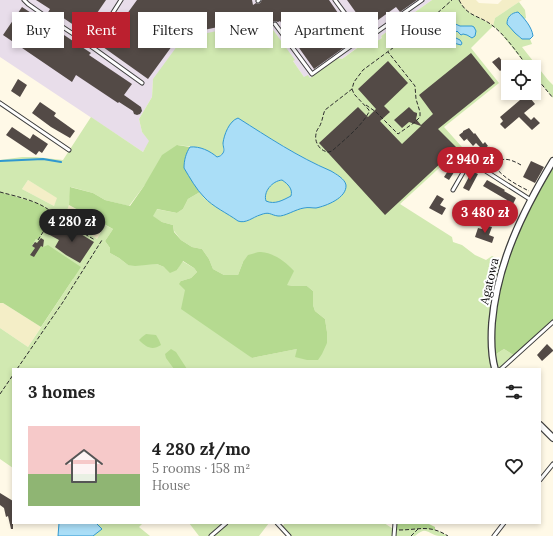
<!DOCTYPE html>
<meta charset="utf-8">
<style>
:root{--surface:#fff;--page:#f2f2f2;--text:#222;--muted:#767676;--line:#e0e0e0;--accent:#bb202f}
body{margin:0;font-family:Lora,serif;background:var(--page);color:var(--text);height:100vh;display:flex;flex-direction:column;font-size:15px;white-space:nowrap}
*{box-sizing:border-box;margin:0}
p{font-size:13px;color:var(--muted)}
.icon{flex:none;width:22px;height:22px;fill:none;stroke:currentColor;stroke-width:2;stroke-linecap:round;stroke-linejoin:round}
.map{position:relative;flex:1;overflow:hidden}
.side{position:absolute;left:12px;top:368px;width:529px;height:156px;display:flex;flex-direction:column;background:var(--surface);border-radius:0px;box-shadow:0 2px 6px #0003}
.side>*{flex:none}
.hud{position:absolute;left:12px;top:12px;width:529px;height:36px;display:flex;gap:8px}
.tools{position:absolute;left:501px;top:60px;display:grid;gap:8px}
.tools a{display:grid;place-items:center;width:40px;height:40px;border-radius:0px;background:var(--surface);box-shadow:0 2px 6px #0003;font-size:20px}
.price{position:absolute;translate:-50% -34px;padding:0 9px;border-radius:14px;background:var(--accent);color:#fff;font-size:13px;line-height:26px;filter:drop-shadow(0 1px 2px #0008)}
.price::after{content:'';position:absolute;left:50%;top:24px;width:12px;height:9px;margin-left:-6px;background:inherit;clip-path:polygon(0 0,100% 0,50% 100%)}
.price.on{background:#222;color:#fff}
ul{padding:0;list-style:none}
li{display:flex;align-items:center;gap:12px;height:100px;padding:0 16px}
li+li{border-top:1px solid var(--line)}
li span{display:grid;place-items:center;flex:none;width:112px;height:80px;border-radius:0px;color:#555}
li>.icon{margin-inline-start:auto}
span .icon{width:48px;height:48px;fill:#fffc;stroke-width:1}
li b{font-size:17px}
h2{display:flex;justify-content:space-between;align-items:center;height:48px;padding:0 16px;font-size:17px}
.tag{padding:0 14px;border-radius:0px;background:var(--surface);box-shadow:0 2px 6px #0003;font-size:14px;line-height:36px}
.tag.on{background:var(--accent);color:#fff}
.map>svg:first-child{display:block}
.industrial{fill:#e8ddea}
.farmland{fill:#f4eec7}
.green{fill:#d1e9b1;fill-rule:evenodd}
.forest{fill:#b5da90}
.water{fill:#aadef7;stroke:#3098d0;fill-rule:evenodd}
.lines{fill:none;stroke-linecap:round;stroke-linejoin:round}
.stream{stroke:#3098d0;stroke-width:2}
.building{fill:#534a46}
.lane-casing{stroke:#3d3d3d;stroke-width:5}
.street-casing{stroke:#3d3d3d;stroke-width:8}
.path{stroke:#2c2c2c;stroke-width:1;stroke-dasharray:4 2;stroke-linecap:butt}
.lane{stroke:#fff;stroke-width:3}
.street{stroke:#fff;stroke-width:5.5}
.labels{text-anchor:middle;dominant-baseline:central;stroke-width:4;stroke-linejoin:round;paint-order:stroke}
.street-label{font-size:12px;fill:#0a0a0a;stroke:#fff}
</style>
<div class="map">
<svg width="553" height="536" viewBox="0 0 553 536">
<rect width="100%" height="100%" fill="#fff9e7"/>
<path class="industrial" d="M 0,0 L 432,0 L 381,36 L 382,38 L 377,41 L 372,42 L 364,48 L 359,46 L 342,59 L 338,58 L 310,78 L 304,77 L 293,61 L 294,60 L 271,27 L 261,22 L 153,79 L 152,97 L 139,119 L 142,132 L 150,141 L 143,152 L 0,57 Z"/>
<path class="farmland" d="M 459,0 L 476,0 L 479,3 L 498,4 L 502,0 L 522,0 L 495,18 L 493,26 L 489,23 L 470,13 L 462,6 Z
M 28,180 L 58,198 L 54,206 L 22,189 Z
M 69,205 L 105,225 L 97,239 L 77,225 L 64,216 Z
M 0,303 L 3,303 L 41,327 L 28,347 L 0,328 Z"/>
<path class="green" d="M 432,0 L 459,0 C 467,16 480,16 493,26 L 495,18 L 519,2 L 525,10 L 526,18 L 524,19 L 518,12 L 511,14 L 519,37 L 522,39 L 530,39 L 532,44 L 522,47 L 548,80 L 553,85 L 553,98 L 534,75 L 534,67 L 528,67 L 499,31 L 493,26 L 471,48 L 499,83 L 444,127 L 462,147 L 400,204 L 452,237 L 453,242 L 462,245 L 475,255 L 486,260 L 492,256 L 504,262 L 493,356 L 504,349 L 515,356 L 501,369 L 13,369 L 13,468 L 0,459 L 0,328 L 28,347 L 73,279 L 39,250 L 32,246 L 36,239 L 38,240 L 54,214 L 48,209 L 37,203 L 0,192 L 0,160 L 22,157 L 36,157 L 63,160 L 91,117 L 143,152 L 149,141 L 142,132 L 139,119 L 152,97 L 153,79 L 183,38 L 261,22 L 271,27 L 295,60 L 293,61 L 304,77 L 308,75 L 310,78 L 338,58 L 342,59 L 360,46 L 364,48 L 372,42 L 377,41 L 382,38 L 381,36 ZM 238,118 C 269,138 301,158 335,173 L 339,198 L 329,203 L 315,208 L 306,208 L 296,209 L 286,214 L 278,216 L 269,213 L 266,213 L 260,215 L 247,221 L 238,221 L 204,198 L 200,192 L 188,199 L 183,209 L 177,213 L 156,209 L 152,216 L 162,222 L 173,225 L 174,231 L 181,240 L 192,247 L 202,249 L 209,259 L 213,269 L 224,275 L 238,275 L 243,262 L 287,285 L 294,286 L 307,286 L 313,291 L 313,305 L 315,311 L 325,319 L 327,332 L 327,343 L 252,358 L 186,290 L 181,281 L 191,278 L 197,272 L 194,268 L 182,261 L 177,270 L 164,267 L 157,264 L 128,265 L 119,258 L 110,253 L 110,248 L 105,241 L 113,229 L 105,225 L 97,239 L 77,225 L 76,222 L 65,216 L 69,205 L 71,187 L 93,193 L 105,200 L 129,206 L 144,186 L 178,145 C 193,147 205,147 217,157 C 227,153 222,148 224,141 C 226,134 234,125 238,118 ZM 28,180 L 57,198 L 54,206 L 22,189 Z
M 489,146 L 494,152 L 482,163 L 476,163 L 473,160 Z
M 282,180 C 288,184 293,189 291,196 C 283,200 275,205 266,201 C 263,191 272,181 282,180 Z
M 96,523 L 112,523 L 113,524 L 114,523 L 143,523 L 139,527 L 150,536 L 93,536 L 99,525 Z
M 189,523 L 269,523 L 259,536 L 199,536 Z
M 285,523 L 384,523 L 395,530 L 428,528 L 441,532 L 448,536 C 445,536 441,536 439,536 C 427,534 427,525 415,536 L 289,536 L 282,527 Z"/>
<path class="forest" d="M 177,145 L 190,147 C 186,153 184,160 184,168 L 200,192 L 188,199 L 183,209 L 177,213 L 157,209 L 153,216 L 162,222 L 173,225 L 174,232 L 181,240 L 192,247 L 202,249 L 209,259 L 213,269 L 224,275 L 238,275 L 243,262 L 248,255 C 252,254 257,252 261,252 C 274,253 286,262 294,271 L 287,285 L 294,286 L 307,286 L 313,291 L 313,305 L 315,311 L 325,319 L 327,332 L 327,343 L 322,354 L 318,360 L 307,360 L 295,357 L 297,349 L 252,358 L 181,309 L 185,290 L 179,284 L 181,281 L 191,278 L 197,272 L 194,268 L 183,261 L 177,270 L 170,273 L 164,267 L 157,264 L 135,266 L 128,265 L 119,258 L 110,253 L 110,248 L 105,241 L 113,229 L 69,205 L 70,187 L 93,193 L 105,200 L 130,206 L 144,186 L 162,155 Z
M 553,161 L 553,322 L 515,356 L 504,349 L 493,356 L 493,315 L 510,244 Z
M 0,192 L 37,203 C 43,206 49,209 54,214 L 38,240 L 36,239 L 32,246 L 38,250 L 41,246 L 43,247 L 48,245 L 81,267 L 41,327 L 3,303 L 0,303 Z
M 146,334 L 156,335 L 159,340 L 161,345 C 152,351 146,347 139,340 L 142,337 Z
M 171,349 L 176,352 L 187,369 L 174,369 L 166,358 L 165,354 Z
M 395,523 L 427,523 L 435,527 L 435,530 C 422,527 408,530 395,530 Z"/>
<path class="water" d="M 518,12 C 524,18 532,27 533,36 L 530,39 L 522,39 L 515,33 L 507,24 C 507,17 511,13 518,12 Z
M 442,20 L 451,22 L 460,26 L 472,26 L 474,27 L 476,31 L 475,36 L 472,38 L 467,35 L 463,34 L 461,35 L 457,31 L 454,34 L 454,37 L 460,40 L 462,43 L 461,45 C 450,42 440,40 432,32 C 433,28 438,22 442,20 Z
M 238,118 C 268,137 298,157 331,171 C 336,174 345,179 346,185 C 347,198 326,206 316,208 C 312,208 308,207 304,208 C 296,209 284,217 278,216 C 270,215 270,211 260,215 C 253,217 246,224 238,221 C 227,213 213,207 204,197 C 196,189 190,178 184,168 C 184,160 186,153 190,147 C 200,146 210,151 217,157 C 220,156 221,156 223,153 C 225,150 223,147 223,143 C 224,135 229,121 238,118 ZM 282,180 C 288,184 293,189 291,196 C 283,200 275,205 266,201 C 263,192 272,181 282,180 Z
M 59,523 L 96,523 L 102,529 L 93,536 L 58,536 Z"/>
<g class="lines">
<path class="stream" d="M 0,161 L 43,159 L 61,162"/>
</g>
<path class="building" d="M 36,0 L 106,0 L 84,32 L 59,15 L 56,19 L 53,20 L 52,22 L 53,24 L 52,27 L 91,53 L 89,55 L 132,84 L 124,95 L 141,107 L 142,111 L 140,114 L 137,115 L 134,114 L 133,111 L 119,102 L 118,103 L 76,75 L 72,82 L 3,35 L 22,7 L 42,20 L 43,18 L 47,18 L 48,16 L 47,14 L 50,9 Z
M 137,0 L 252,0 L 253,5 L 256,3 L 258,4 L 260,3 L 262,0 L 329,0 L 356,39 L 314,69 L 280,21 L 278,22 L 275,21 L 273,22 L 272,24 L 273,26 L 271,27 L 256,19 L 180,35 L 148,79 L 103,47 Z
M 347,0 L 417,0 L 400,12 L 396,7 L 367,28 Z
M 471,53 L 495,83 L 438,129 L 457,148 L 385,215 L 319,143 L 358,107 L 368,117 L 376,109 L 358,89 L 388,61 L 408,83 L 384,106 L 390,112 L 380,121 L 402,144 L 421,126 L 409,122 L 402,128 L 394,120 L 409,107 L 414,112 L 417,113 L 417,115 L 416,119 L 421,125 L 433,114 L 419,95 Z
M 499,57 L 506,66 L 500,71 L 492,62 Z
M 18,79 L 27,85 L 20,97 L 11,91 Z
M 527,94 L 535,104 L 524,113 L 531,120 L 534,117 L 540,123 L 532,130 L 519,117 L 505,129 L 500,124 L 503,121 L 500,117 Z
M 40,102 L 56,113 L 54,116 L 75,131 L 70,138 L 51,127 L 32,113 Z
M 12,127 L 30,139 L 33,134 L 48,144 L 42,153 L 39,151 L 36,155 L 6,135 Z
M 469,128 L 474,134 L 475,133 L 483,144 L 485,142 L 488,146 L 483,150 L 476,143 L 473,146 L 467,139 L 468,138 L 464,141 L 459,135 L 463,132 L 463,131 Z
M 455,160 L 460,163 L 449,180 L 444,177 Z
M 531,161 L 544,167 L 535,183 L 523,177 Z
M 472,171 L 478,174 L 469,191 L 463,188 Z
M 487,180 L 505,190 L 504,191 L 516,198 L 510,210 L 504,206 L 507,200 L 483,186 Z
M 437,195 L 444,199 L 440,205 L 446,208 L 442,215 L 429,208 Z
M 66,225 L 94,242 L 80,263 L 66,255 L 55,247 L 59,240 L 48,234 L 53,226 L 62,232 Z
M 484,225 L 492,227 L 489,235 L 494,237 L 492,243 L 475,237 L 478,228 L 482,229 Z
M 41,238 L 44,240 L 43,247 L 41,246 L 34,257 L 30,255 L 35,248 L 32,246 L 35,242 L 37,243 Z
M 547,344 L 553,350 L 553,351 L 542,361 L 537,355 Z
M 0,493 L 13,501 L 13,529 L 11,529 L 8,516 L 6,517 L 4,508 L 0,505 Z"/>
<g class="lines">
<g class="lane-casing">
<path id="lane" d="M 24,0 L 28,4 L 45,16
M 335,0 L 360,34 L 366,37 L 374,34 L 422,0
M 258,1 L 259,0
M 55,22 L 84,41 L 91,40 L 100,33 L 121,0
M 275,24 L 312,74 L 358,41 L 364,36
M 85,42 L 142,83
M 0,103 L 69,150
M 453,190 L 468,164 L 473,163 L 531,200
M 501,369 L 553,322
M 540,480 L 553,464
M 277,523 L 289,536
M 211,536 L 226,523
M 394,536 L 395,523
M 494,536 L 504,523"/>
</g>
<g class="street-casing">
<path id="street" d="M 495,369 C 491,355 491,338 492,323 C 497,263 523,211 553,161
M 540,425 L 553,438"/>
</g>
<path class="path" d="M 459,0 C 468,18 480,15 493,26 C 506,36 518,54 528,67
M 534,75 L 553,98
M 352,89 L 354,94 L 369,110 L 369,112 C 361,127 344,140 332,151 L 329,152 C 321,152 314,143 316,134 C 316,130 320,127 321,123 C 323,118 323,114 325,110 L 352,89 L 354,82 L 363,70 L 424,25 L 452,0
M 366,105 L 376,112 L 398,134 L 415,122 L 420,117 L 420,112 L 416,99 L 415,86 L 388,52
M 521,165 C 514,161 506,157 498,161 L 496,165 L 496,168 C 504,178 517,185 529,191
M 0,192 C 18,197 46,202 57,218 L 95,240
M 38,240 L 54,215
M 17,369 L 63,302 L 102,240
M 0,394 L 13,375
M 399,530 C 419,530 429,524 448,536
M 411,536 L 418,529"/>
<use href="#lane" class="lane"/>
<use href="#street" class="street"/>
</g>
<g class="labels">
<g class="street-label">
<text transform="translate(489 281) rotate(-77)">Agatowa</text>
</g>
</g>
</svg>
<div class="tools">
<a><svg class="icon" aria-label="locate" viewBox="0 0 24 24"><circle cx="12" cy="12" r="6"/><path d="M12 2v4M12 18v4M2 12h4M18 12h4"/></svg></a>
</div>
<b class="price" style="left:470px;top:181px">2 940 zł</b>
<b class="price" style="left:485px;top:234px">3 480 zł</b>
<b class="price on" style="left:72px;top:243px">4 280 zł</b>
<div class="hud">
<a class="tag">Buy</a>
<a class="tag on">Rent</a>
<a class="tag">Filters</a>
<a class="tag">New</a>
<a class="tag">Apartment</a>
<a class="tag">House</a>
</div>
<section class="side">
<h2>3 homes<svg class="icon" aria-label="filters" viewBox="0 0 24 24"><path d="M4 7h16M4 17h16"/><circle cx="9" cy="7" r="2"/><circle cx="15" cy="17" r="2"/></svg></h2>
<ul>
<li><span style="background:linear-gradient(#f6c9c9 60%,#8fb573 0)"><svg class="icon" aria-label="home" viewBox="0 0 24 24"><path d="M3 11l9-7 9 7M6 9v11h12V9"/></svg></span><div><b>4 280 zł/mo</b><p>5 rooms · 158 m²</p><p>House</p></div><svg class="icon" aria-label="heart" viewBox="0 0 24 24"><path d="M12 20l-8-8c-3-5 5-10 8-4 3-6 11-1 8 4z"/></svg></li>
</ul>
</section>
</div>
